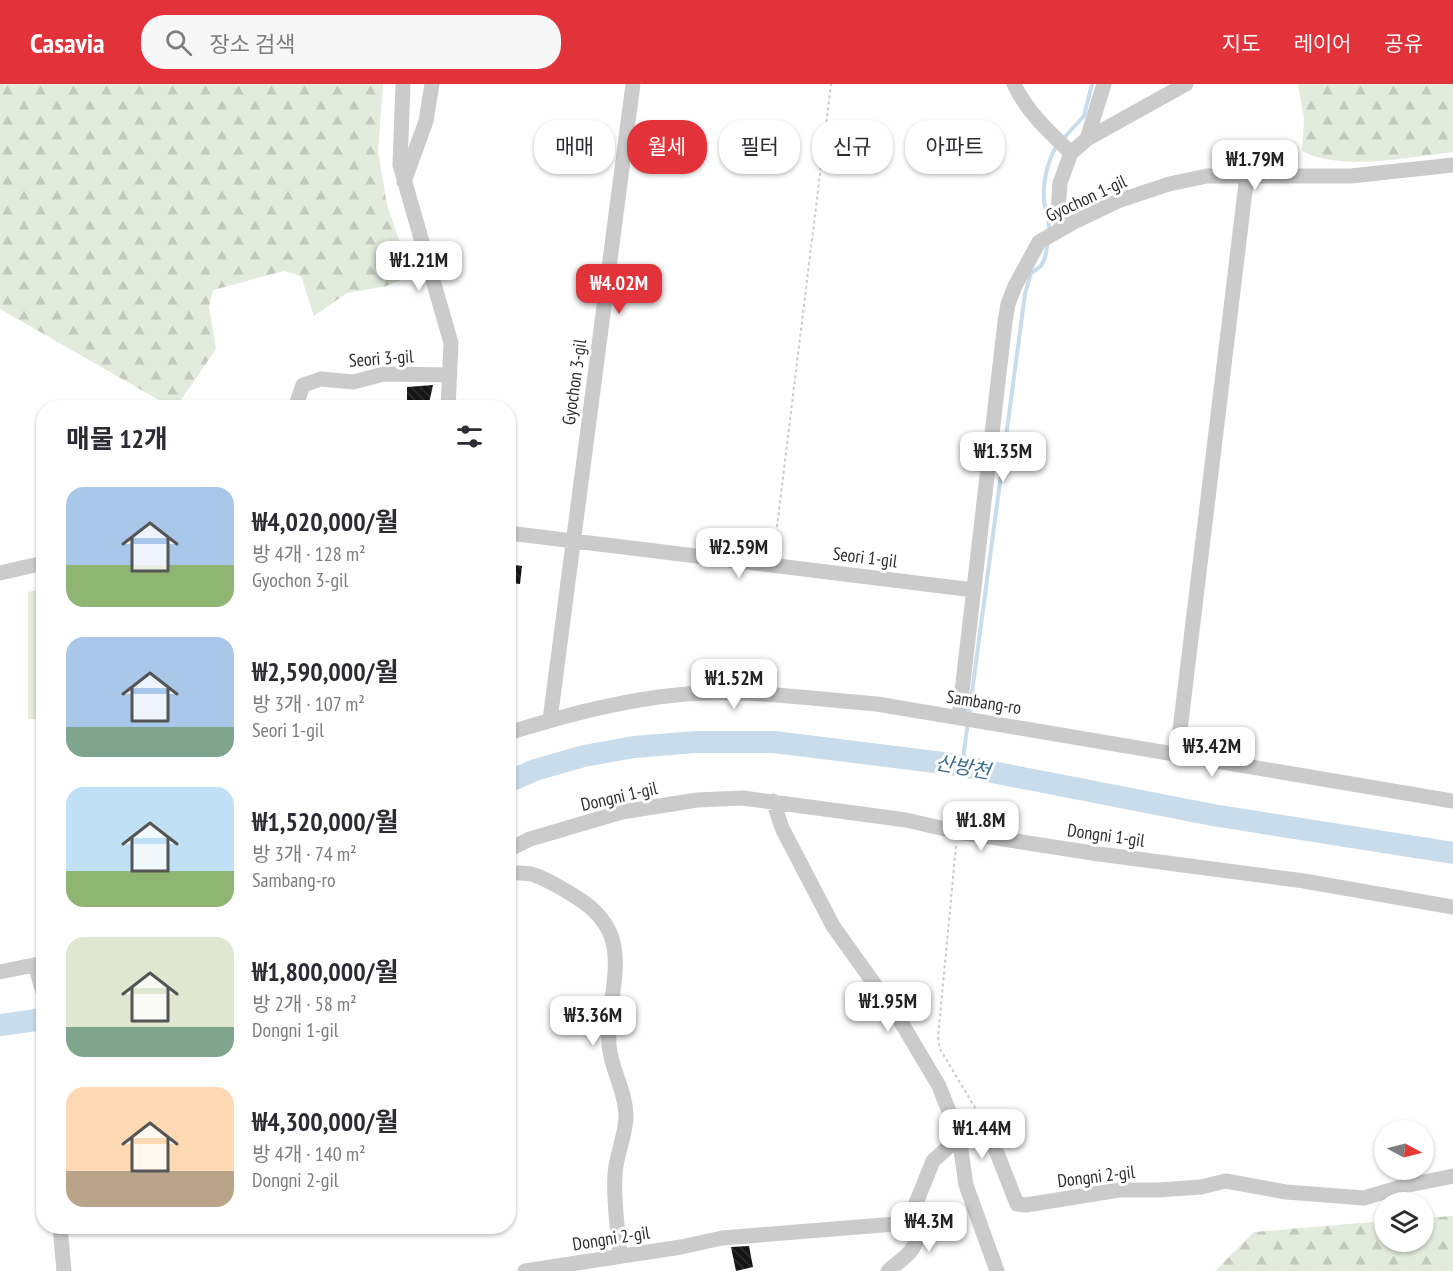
<!DOCTYPE html>
<html lang="ko">
<meta charset="utf-8">
<style>
:root{--surface:#fff;--page:#f7f7f7;--text:#2b2b33;--muted:#7c7c81;--accent:#e2333b}
body{margin:0;font-family:"PT Sans Narrow","Noto Sans KR",sans-serif;background:var(--page);color:var(--text);height:100vh;display:flex;flex-direction:column;font-size:22px;white-space:nowrap}
*{box-sizing:border-box;margin:0}
p{font-size:20px;color:var(--muted)}
.icon{flex:none;width:33px;height:33px;fill:none;stroke:currentColor;stroke-width:2;stroke-linecap:round;stroke-linejoin:round}
.map{position:relative;flex:1;overflow:hidden}
.sheet{position:absolute;left:36px;top:316px;width:480px;height:834px;display:flex;flex-direction:column;background:var(--surface);border-radius:24px;box-shadow:0 2px 4px #0004}
.sheet>*{flex:none}
.top-card{position:absolute;left:534px;top:36px;width:570px;height:54px;display:flex;gap:12px}
.needle{width:39px;rotate:97deg}
.fabs{position:absolute;left:1374px;top:1036px;display:grid;gap:12px}
.fabs a{display:grid;place-items:center;width:60px;height:60px;border-radius:50%;background:var(--surface);box-shadow:0 2px 4px #0004;font-size:30px}
.price{position:absolute;translate:-50% -51px;padding:0 14px;border-radius:12px;background:#fff;color:#222;font-size:20px;line-height:39px;filter:drop-shadow(0 2px 3px #0008)}
.price::after{content:'';position:absolute;left:50%;top:36px;width:18px;height:14px;margin-left:-9px;background:inherit;clip-path:polygon(0 0,100% 0,50% 100%)}
.price.current{background:var(--accent);color:#fff}
ul{padding:0;list-style:none}
li{display:flex;align-items:center;gap:18px;height:150px;padding:0 30px}
li span{display:grid;place-items:center;flex:none;width:168px;height:120px;border-radius:18px;color:#555}
li>.icon{margin-inline-start:auto}
span .icon{width:72px;height:72px;fill:#fffc;stroke-width:1}
li b{font-size:26px}
h2{display:flex;justify-content:space-between;align-items:center;height:72px;padding:0 30px;font-size:26px}
.chip{padding:0 21px;border-radius:24px;background:var(--surface);box-shadow:0 2px 4px #0004;font-size:21px;line-height:54px}
.chip.current{background:var(--accent);color:#fff}
header{display:flex;align-items:center;gap:36px;box-sizing:border-box;height:84px;padding:0 30px;background:var(--accent);color:#fff}
header strong{font-size:28px}
nav{display:flex;gap:33px;margin-inline-start:auto;font-size:21px}
.search{width:420px;height:54px;background:var(--page);display:flex;align-items:center;gap:15px;box-sizing:border-box;padding:0 21px;border-radius:24px;color:var(--muted);font-size:22px}
.map>svg:first-child{display:block}
.forest{fill:url(#forest-firs)}
.pitch{fill:#e3ebdc}
.lines{fill:none;stroke-linecap:round;stroke-linejoin:round}
.stream{stroke:#c8dceb;stroke-width:4}
.river{stroke:#c8dceb;stroke-width:22}
.building{fill:url(#building-back-hatch)}
.path{stroke:#cbcbcb;stroke-width:2;stroke-dasharray:3 3;stroke-linecap:butt}
.minor{stroke:#cbcbcb;stroke-width:15}
.labels{text-anchor:middle;dominant-baseline:central;stroke-width:6;stroke-linejoin:round;paint-order:stroke}
.street-label{font-size:18px;fill:#2e2e2e;stroke:#fff}
.water-label{font-size:20px;font-style:italic;fill:#3d6d8e;stroke:#fff}
</style>
<header>
<strong>Casavia</strong>
<div class="search"><svg class="icon" aria-label="search" viewBox="0 0 24 24"><circle cx="10" cy="10" r="6"/><path d="M15 15l6 6"/></svg>장소 검색</div>
<nav><a>지도</a><a>레이어</a><a>공유</a></nav>
</header>
<div class="map">
<svg width="1453" height="1187" viewBox="0 0 1453 1187">
<defs>
<pattern id="forest-firs" width="22" height="20" patternUnits="userSpaceOnUse" patternTransform="scale(1.5)"><rect width="22" height="20" fill="#e3ebdc"/><path d="M5 1l3.5 6h-7zM16 11l3.5 6h-7z" fill="#c3cabd"/></pattern>
<pattern id="building-back-hatch" width="6" height="6" patternUnits="userSpaceOnUse" patternTransform="scale(1.5)"><rect width="6" height="6" fill="#151515"/><path d="M-1 5l2 2M0 0l6 6M5-1l2 2" fill="none" stroke="#2f2f2f"/></pattern>
</defs>
<rect width="100%" height="100%" fill="#fff"/>
<path class="forest" d="M 0,0 L 383,0 L 378,67 L 387,121 L 411,191 L 387,202 L 347,209 L 314,232 L 301,192 L 284,187 L 213,206 L 209,223 L 216,265 L 179,319 L 164,319 L 0,225 Z
M 1298,0 L 1453,0 L 1453,68 C 1408,73 1343,88 1302,67 L 1304,35 Z
M 1453,1132 L 1453,1187 L 1215,1187 L 1254,1148 L 1384,1137 L 1384,1158 L 1424,1158 L 1424,1134 Z"/>
<path class="pitch" d="M 43,505 L 43,635 L 28,635 L 28,508 Z"/>
<g class="lines">
<path class="stream" d="M 1062,56 L 1084,32 L 1092,0
M 1049,147 C 1049,137 1048,132 1045,123 C 1041,103 1047,78 1057,61
M 969,631 L 1025,210 L 1031,189 L 1041,182 L 1045,174 L 1048,157
M 962,682 L 968,638"/>
<path class="river" d="M 508,698 L 535,686 L 584,672 L 634,663 L 696,658 L 774,658 L 951,680 L 1213,731 L 1453,769
M 0,941 L 44,935"/>
</g>
<path class="building" d="M 433,301 L 428,324 L 407,324 L 407,303 Z
M 508,480 L 522,482 L 520,500 L 508,499 Z
M 749,1162 L 753,1183 L 736,1187 L 731,1163 Z"/>
<g class="lines">
<path class="path" d="M 774,467 L 831,0
M 956,762 L 938,953 L 940,965 L 977,1027"/>
<path class="minor" d="M 403,0 L 400,81 L 451,259 L 448,324
M 1014,0 C 1026,27 1050,49 1071,69
M 1087,55 L 1186,0
M 404,98 L 426,37 L 432,0
M 1063,144 L 1058,127 L 1060,99 L 1071,69 L 1087,55 L 1104,0
M 295,324 L 303,301 L 321,295 L 353,298 L 384,290 L 450,291
M 508,449 L 974,506
M 0,489 L 44,479
M 959,633 L 1005,238 L 1008,220 L 1015,202 L 1039,158 L 1074,138 L 1118,117 L 1169,100 L 1207,92 L 1351,92 L 1453,81
M 550,636 L 633,0
M 508,649 C 566,631 626,615 686,610 C 749,605 814,615 877,620 L 1453,717
M 1177,671 L 1247,91
M 773,717 L 782,744 L 833,842 L 898,933 L 939,1002 L 959,1053 L 966,1101 L 997,1187
M 508,766 L 530,755 L 622,728 L 697,716 L 743,714 L 906,736 L 958,748 L 1099,770 L 1304,797 L 1453,823
M 508,788 C 516,789 524,789 531,790 C 546,794 563,805 576,813 C 640,852 606,902 609,961 C 611,986 626,1007 626,1032 C 626,1051 616,1071 615,1090 C 613,1117 618,1146 620,1172
M 35,881 L 44,911
M 0,888 L 44,879
M 60,1143 L 64,1187
M 525,1187 L 681,1163 L 722,1154 L 908,1139 L 933,1077 L 959,1053 L 982,1041 L 988,1046 L 1017,1120 L 1026,1121 L 1119,1106 L 1158,1106 L 1201,1103 L 1226,1097 L 1286,1108 L 1364,1114 L 1404,1102 L 1453,1092
M 888,1187 C 896,1179 919,1166 916,1152 C 915,1148 910,1143 908,1139"/>
</g>
<g class="labels">
<g class="street-label">
<text transform="translate(1086 114) rotate(-25)">Gyochon 1-gil</text>
<text transform="translate(381 274) rotate(-4)">Seori 3-gil</text>
<text transform="translate(574 298) rotate(-82)">Gyochon 3-gil</text>
<text transform="translate(865 473) rotate(7)">Seori 1-gil</text>
<text transform="translate(984 618) rotate(9)">Sambang-ro</text>
<text transform="translate(619 712) rotate(-13)">Dongni 1-gil</text>
<text transform="translate(1106 751) rotate(8)">Dongni 1-gil</text>
<text transform="translate(1096 1092) rotate(-7)">Dongni 2-gil</text>
<text transform="translate(611 1154) rotate(-9)">Dongni 2-gil</text>
</g>
<g class="water-label">
<text transform="translate(963 683) rotate(10)">산방천</text>
</g>
</g>
</svg>
<div class="fabs">
<a><svg class="needle" viewBox="-14 -14 28 28"><path d="M0-13l5 13h-10z" fill="#e53935"/><path d="M0 13l5-13h-10z" fill="#7c7c81"/></svg></a>
<a><svg class="icon" aria-label="layers" viewBox="0 0 24 24"><path d="M12 4l9 5-9 5-9-5zM3 14l9 5 9-5"/></svg></a>
</div>
<b class="price" style="left:1255px;top:107px">₩1.79M</b>
<b class="price" style="left:419px;top:208px">₩1.21M</b>
<b class="price current" style="left:619px;top:231px">₩4.02M</b>
<b class="price" style="left:1003px;top:399px">₩1.35M</b>
<b class="price" style="left:739px;top:495px">₩2.59M</b>
<b class="price" style="left:734px;top:626px">₩1.52M</b>
<b class="price" style="left:1212px;top:694px">₩3.42M</b>
<b class="price" style="left:981px;top:768px">₩1.8M</b>
<b class="price" style="left:888px;top:949px">₩1.95M</b>
<b class="price" style="left:593px;top:963px">₩3.36M</b>
<b class="price" style="left:982px;top:1076px">₩1.44M</b>
<b class="price" style="left:929px;top:1169px">₩4.3M</b>
<div class="top-card">
<a class="chip">매매</a>
<a class="chip current">월세</a>
<a class="chip">필터</a>
<a class="chip">신규</a>
<a class="chip">아파트</a>
</div>
<section class="sheet">
<h2>매물 12개<svg class="icon" aria-label="filters" viewBox="0 0 24 24"><path d="M4 7h16M4 17h16"/><circle cx="9" cy="7" r="2"/><circle cx="15" cy="17" r="2"/></svg></h2>
<ul>
<li><span style="background:linear-gradient(#a9c7e8 65%,#8fb573 0)"><svg class="icon" aria-label="home" viewBox="0 0 24 24"><path d="M3 11l9-7 9 7M6 9v11h12V9"/></svg></span><div><b>₩4,020,000/월</b><p>방 4개 · 128 m²</p><p>Gyochon 3-gil</p></div></li>
<li><span style="background:linear-gradient(#a9c7e8 75%,#7fa58c 0)"><svg class="icon" aria-label="home" viewBox="0 0 24 24"><path d="M3 11l9-7 9 7M6 9v11h12V9"/></svg></span><div><b>₩2,590,000/월</b><p>방 3개 · 107 m²</p><p>Seori 1-gil</p></div></li>
<li><span style="background:linear-gradient(#bfe0f5 70%,#8fb573 0)"><svg class="icon" aria-label="home" viewBox="0 0 24 24"><path d="M3 11l9-7 9 7M6 9v11h12V9"/></svg></span><div><b>₩1,520,000/월</b><p>방 3개 · 74 m²</p><p>Sambang-ro</p></div></li>
<li><span style="background:linear-gradient(#dfe7d0 75%,#7fa58c 0)"><svg class="icon" aria-label="home" viewBox="0 0 24 24"><path d="M3 11l9-7 9 7M6 9v11h12V9"/></svg></span><div><b>₩1,800,000/월</b><p>방 2개 · 58 m²</p><p>Dongni 1-gil</p></div></li>
<li><span style="background:linear-gradient(#ffd9b3 70%,#b9a48a 0)"><svg class="icon" aria-label="home" viewBox="0 0 24 24"><path d="M3 11l9-7 9 7M6 9v11h12V9"/></svg></span><div><b>₩4,300,000/월</b><p>방 4개 · 140 m²</p><p>Dongni 2-gil</p></div></li>
</ul>
</section>
</div>
